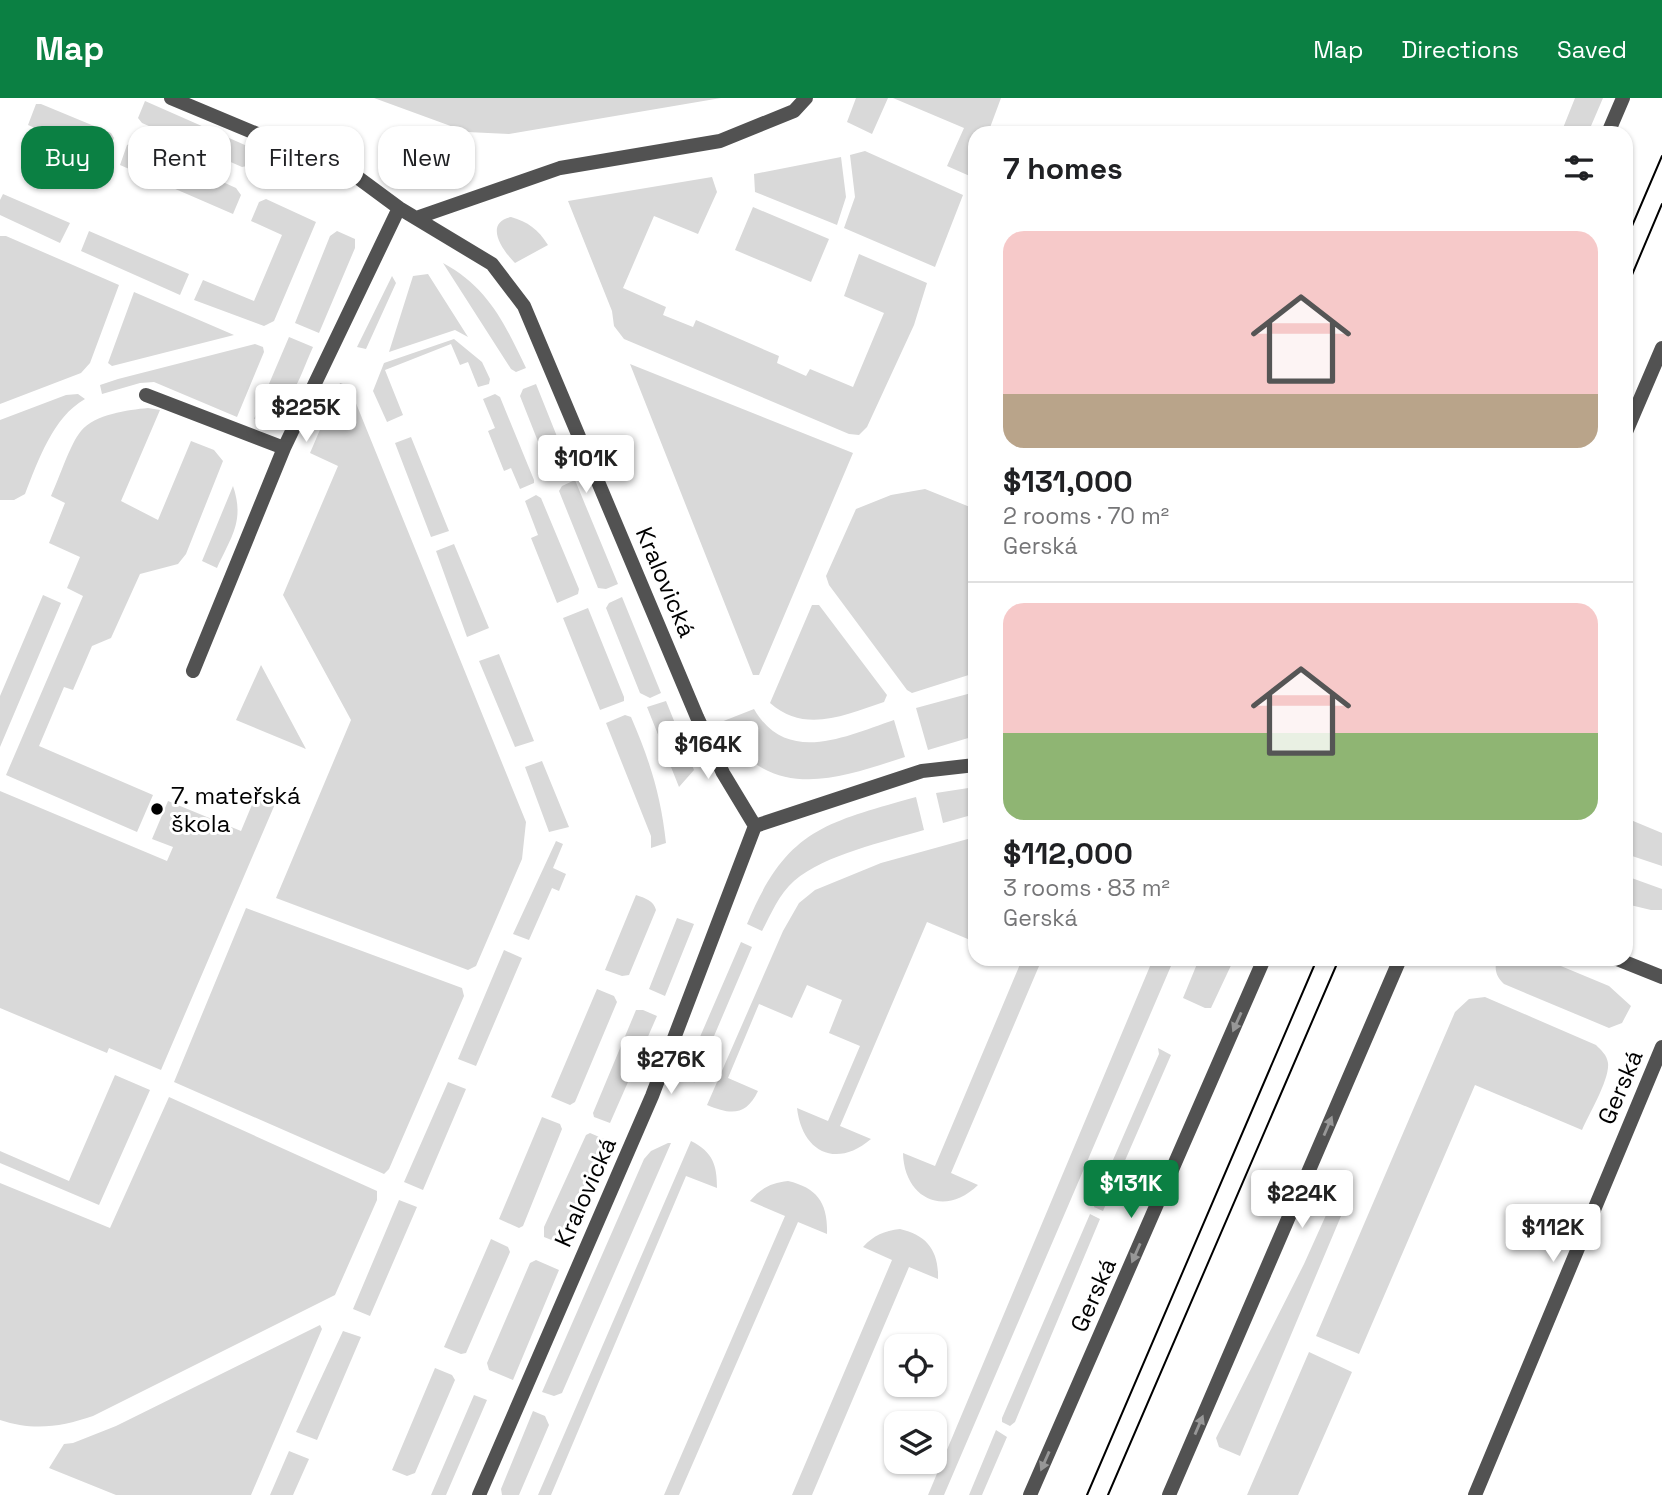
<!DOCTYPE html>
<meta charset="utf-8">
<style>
:root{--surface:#fff;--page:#f6f6f6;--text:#202124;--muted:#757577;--line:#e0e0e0;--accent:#0b8043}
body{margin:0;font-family:"Space Grotesk",sans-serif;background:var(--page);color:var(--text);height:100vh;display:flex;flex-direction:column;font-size:26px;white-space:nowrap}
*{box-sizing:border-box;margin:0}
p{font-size:23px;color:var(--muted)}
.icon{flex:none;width:38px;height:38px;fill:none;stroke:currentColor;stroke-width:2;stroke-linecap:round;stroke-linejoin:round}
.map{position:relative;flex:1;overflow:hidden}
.details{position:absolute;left:968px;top:28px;width:665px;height:840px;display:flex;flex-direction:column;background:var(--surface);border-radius:21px;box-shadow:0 2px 5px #0004}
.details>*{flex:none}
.banner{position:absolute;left:21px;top:28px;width:665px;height:63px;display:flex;gap:14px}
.buttons{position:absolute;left:884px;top:1236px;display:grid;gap:14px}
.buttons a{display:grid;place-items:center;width:63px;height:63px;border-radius:14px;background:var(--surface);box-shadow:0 2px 5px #0004;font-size:35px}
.price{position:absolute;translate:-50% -60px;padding:0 16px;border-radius:7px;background:#fff;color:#222;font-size:23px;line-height:46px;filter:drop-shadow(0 2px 4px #0008)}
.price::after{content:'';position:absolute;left:50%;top:42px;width:21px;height:16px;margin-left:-10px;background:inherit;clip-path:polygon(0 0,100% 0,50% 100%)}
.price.current{background:var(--accent);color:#fff}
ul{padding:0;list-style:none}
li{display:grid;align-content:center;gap:14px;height:371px;padding:0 35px}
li+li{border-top:2px solid var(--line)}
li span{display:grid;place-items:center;height:217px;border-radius:21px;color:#555}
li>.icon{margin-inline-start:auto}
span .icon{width:126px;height:126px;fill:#fffc;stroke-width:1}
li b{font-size:30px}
h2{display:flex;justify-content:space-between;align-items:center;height:84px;padding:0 35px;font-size:30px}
.pill{padding:0 24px;border-radius:21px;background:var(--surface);box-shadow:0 2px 5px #0004;font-size:24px;line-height:63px}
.pill.current{background:var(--accent);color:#fff}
header{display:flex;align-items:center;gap:42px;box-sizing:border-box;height:98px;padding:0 35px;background:var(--accent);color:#fff}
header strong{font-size:33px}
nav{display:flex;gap:38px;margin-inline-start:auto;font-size:24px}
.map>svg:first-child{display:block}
.green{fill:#d9d9d9}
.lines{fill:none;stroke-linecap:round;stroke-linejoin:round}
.minor{stroke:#525252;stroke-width:14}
.tertiary{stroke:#525252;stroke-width:14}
.tram{stroke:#000;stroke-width:2}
.oneway{fill:#979797}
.poi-dot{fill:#000;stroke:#fff;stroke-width:2.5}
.labels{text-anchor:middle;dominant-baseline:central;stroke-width:6;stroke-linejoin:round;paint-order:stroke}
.street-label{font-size:24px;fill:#000;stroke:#fff}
.poi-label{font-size:24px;fill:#000;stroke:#fff;text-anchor:start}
</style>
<header>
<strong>Map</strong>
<nav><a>Map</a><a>Directions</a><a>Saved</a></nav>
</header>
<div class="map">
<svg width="1662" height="1397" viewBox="0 0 1662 1397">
<rect width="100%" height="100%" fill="#fff"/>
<path class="green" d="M 374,0 L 721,0 L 509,36 L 467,34 Z
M 856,0 L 888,0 L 872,36 L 847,24 Z
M 893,0 L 1001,0 L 988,35 L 975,35 L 975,70 L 972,79 L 947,68 L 964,30 Z
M 1575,0 L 1603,0 L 1588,35 L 1575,35 L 1563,30 Z
M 145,3 L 254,51 L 247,68 L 242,69 L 142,25 L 138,20 Z
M 36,6 L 41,6 L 111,35 L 114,40 L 105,61 L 28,27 Z
M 135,44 L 236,90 L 241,97 L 233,116 L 120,67 L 127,47 Z
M 865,53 L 963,97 L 935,169 L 844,130 L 855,99 L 850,57 Z
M 841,59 L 846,99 L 837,127 L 755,94 L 754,76 Z
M 712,79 L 717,94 L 698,136 L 654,118 L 623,190 L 666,209 L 663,217 L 693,229 L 696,222 L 779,258 L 777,265 L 806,278 L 810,271 L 853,289 L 884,215 L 844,198 L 859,156 L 927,185 L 914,227 L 867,329 L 859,337 L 849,336 L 624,241 L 614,228 L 612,213 L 568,103 Z
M 3,96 L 70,125 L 60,145 L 0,117 L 0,102 Z
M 266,101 L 316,124 L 274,223 L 264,228 L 194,202 L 203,182 L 254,203 L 282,137 L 251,123 L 259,104 Z
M 753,109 L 829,141 L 811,184 L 735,152 Z
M 511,119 C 528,124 538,131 548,147 L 515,165 C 503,153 483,125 511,119 Z
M 89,133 L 189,176 L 180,197 L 81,153 Z
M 337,133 L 355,141 L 355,150 L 319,235 L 295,225 L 330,138 Z
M 0,138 L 6,138 L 119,187 L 90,265 L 81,275 L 0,306 Z
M 443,165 C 488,189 505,226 526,270 L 516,274 L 511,271 Z
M 428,176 L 468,239 L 455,232 L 389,254 L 413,178 Z
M 392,178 L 396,185 L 366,251 L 357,249 Z
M 134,194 L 234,237 L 112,268 L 108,265 Z
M 289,239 L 313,249 C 297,284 294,310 254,321 Z
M 454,241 L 482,264 L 490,281 L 489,286 L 478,289 L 468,264 L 460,267 L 451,246 L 385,272 L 403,317 L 387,324 L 373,293 L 384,265 Z
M 255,246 L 263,249 L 264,254 L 237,319 L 154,284 L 140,285 L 102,296 L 100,287 L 118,281 Z
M 630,266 L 853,355 L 759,577 L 753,577 Z
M 340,285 L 349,288 L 526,724 L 522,761 L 476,868 L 468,872 L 276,800 L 351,622 L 283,497 L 338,368 L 310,355 Z
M 536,286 L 572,376 L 559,381 L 552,379 L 520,298 L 523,291 Z
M 78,296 L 85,301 C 53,319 38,363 25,396 L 14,402 L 0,402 L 0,322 L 66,297 Z
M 495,296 L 500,299 L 534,382 L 534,385 L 520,391 L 511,370 L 504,373 L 488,333 L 495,330 L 483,301 Z
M 148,310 L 160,312 L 121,403 L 158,422 L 191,343 L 214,352 L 223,363 L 186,456 L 178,466 L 140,476 L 111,540 L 92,548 L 73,592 L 64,589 L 39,648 L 153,697 L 137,734 L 6,677 L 83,498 L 67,490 L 80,459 L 49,445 L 65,405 L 51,398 C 59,381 70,346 81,333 C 95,316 128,312 148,310 Z
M 411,339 L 449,433 L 431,439 L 395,345 Z
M 575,382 L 618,486 L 606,491 L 598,490 L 559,393 L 562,388 Z
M 233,388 C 245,423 231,439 217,470 L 202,463 Z
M 925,391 L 975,411 L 975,575 L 912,595 L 907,592 L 829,487 L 826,478 L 856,411 L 891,397 Z
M 536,397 L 541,400 L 579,491 L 578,496 L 557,505 L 531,440 L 538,437 L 525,403 Z
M 454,446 L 489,530 L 467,539 L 436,453 Z
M 43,497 L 61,505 L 0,649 L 0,598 Z
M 622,499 L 661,595 L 650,600 L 640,595 L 606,510 L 609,505 Z
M 812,507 L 819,507 L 887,597 L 884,604 C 845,617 805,636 770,605 Z
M 588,510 L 624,599 L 624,603 L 600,612 L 563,520 Z
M 499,556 L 534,643 L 515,649 L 479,563 Z
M 261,567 L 306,651 L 236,622 Z
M 975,594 L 975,638 L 928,652 L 916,610 Z
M 666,603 L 694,672 L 679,689 L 647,609 Z
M 754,611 C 787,668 846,638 894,622 L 905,659 C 851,676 790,701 742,655 C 733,647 727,634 721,624 Z
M 625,617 L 631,619 C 650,663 661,698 666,745 L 651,750 L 651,738 L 606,625 Z
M 542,663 L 569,729 L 549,734 L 525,669 Z
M 975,689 L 975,716 L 943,725 L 936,695 Z
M 0,693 L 167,763 L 173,749 L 152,741 L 168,703 L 241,733 L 256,697 L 275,706 L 161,972 L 109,950 L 107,955 L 0,910 Z
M 916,699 L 924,732 C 884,744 826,756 794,783 C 779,796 771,816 762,833 L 747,826 C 786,732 824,725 916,699 Z
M 1626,720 L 1662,735 L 1662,768 L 1626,756 Z
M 975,739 L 975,844 L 927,824 L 840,1028 L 871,1041 C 836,1071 802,1054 797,1010 L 828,1023 L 860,948 L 829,935 L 842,902 L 807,887 L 792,920 L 759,906 L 728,980 L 758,993 C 746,1018 731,1017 707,1007 L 783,833 L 799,805 L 815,792 L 881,765 Z
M 556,743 L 563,746 L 553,770 L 566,776 L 559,793 L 552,790 L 529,842 L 513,836 Z
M 1626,778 L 1662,791 L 1662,812 L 1651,812 L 1626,806 Z
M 636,797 C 645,800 654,803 656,812 L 629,877 L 622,878 L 605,872 Z
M 246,810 L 462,890 L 464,898 L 389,1071 L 384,1076 L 174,984 Z
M 677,820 L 694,826 L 665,898 L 649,891 Z
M 741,844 L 752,849 L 694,985 L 690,962 Z
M 504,852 L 522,860 L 476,968 L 458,961 Z
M 1016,861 L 1042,861 L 951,1075 L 978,1087 C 944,1120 904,1100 903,1055 L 935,1068 L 1021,864 Z
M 1153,861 L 1174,861 L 944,1397 L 928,1397 Z
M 1199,861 L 1234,861 L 1211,910 L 1205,910 L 1183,900 Z
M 1497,861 L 1544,861 L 1609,888 L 1631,908 L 1622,925 L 1609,930 L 1504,886 C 1496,878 1494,872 1497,861 Z
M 597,891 L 614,898 L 617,904 L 575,1004 L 570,1007 L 551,999 Z
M 1485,899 L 1596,947 C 1601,952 1607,957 1608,965 C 1610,981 1589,1016 1582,1032 L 1475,987 L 1359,1256 L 1316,1238 L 1455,914 L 1469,901 Z
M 636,912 L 643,912 L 657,918 L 610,1025 L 594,1019 L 593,1015 Z
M 1158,950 L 1171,957 L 1103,1113 L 1094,1109 L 1096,1101 L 1159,956 Z
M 115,977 L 150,992 L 99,1107 L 0,1065 L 0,1053 L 69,1083 Z
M 448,984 L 466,991 L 423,1092 L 404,1084 Z
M 169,999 L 377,1093 L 377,1102 L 335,1197 L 93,1318 C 61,1329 33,1333 0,1322 L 0,1085 L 110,1130 Z
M 542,1019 L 560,1026 L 562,1031 L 523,1128 L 519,1130 L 499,1121 Z
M 590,1035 L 604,1041 L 559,1145 L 544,1139 L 544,1129 L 586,1037 Z
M 691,1043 C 713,1054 717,1067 717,1090 L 686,1078 L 551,1397 L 538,1397 Z
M 668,1045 L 671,1045 L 562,1295 L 554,1298 L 542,1294 L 644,1061 L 651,1053 Z
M 788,1083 C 818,1090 828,1106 827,1136 L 798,1124 L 679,1397 L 664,1397 L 785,1118 L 750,1103 C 761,1090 771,1085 788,1083 Z
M 399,1102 L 417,1109 L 370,1218 L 353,1211 Z
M 1331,1106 L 1344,1111 L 1240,1358 L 1219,1349 L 1216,1340 L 1304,1166 Z
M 1090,1116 L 1100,1121 L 1015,1324 L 1010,1328 L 1002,1324 L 1002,1320 Z
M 900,1131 C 927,1137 939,1153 938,1181 L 909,1169 L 812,1397 L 792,1397 L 892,1162 L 863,1149 C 874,1137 884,1133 900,1131 Z
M 491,1141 L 508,1149 L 510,1154 L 466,1255 L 461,1256 L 444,1249 Z
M 536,1162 L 559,1172 L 513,1282 L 489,1272 L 487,1265 L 530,1165 Z
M 320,1227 L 322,1231 L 251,1397 L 116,1397 L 49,1370 L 64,1346 L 73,1345 L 116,1328 Z
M 343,1233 L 361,1239 L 317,1342 L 296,1334 Z
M 1309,1254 L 1352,1274 L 1298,1397 L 1247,1397 Z
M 435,1270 L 452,1277 L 455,1282 L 415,1375 L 407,1378 L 392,1372 Z
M 474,1297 L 487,1302 L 446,1397 L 431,1397 Z
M 533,1313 L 545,1318 L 549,1327 L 519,1397 L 502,1397 L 501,1391 Z
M 996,1332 L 1007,1339 L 982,1397 L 969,1397 Z
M 289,1353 L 309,1361 L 293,1397 L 270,1397 Z"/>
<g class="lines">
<path class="minor" d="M 171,0 L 353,76 L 399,110 L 492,166 L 524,208 L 697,619 L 723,675 L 755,728
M 416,120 L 560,70 L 720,43 L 794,13 L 806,0
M 146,297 L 284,350
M 193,573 L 284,350 L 399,110
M 1617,861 L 1662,879
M 479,1397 L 652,998 L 755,728 L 922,673 L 975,667
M 1475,1397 L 1662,949"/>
<path class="tertiary" d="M 1608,35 L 1623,0
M 1626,334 L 1662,250
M 1030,1397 L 1264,861
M 1169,1397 L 1400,861"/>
<path class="tram" d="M 1626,142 L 1662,58
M 1626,191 L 1662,106
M 1087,1397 L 1317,861
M 1108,1397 L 1339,861"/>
</g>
<defs><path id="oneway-solid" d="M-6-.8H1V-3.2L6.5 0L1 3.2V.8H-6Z" transform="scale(1.75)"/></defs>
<g class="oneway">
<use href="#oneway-solid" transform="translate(1237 924) rotate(114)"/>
<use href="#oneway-solid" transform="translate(1328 1028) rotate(-67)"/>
<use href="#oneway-solid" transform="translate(1136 1155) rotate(114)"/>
<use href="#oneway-solid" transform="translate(1199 1327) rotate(-67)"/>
<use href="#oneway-solid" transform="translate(1045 1363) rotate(114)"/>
</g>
<circle class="poi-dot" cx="157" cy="711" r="7"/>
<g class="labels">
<g class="street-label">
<text transform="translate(666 484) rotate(67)">Kralovická</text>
<text transform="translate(1620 989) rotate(-67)">Gerská</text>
<text transform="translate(585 1094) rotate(-66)">Kralovická</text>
<text transform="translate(1093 1197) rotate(-66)">Gerská</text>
</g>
<g class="poi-label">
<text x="171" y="697">7. mateřská<tspan x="171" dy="28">škola</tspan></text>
</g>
</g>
</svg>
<div class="buttons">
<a><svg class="icon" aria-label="locate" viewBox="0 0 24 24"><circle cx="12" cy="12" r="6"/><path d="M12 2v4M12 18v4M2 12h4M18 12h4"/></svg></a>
<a><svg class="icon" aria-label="layers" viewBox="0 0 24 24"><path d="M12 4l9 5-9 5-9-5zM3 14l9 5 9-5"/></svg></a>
</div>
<b class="price" style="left:306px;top:346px">$225K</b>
<b class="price" style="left:586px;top:397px">$101K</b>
<b class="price" style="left:708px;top:683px">$164K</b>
<b class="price" style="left:671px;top:998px">$276K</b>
<b class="price current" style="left:1131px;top:1122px">$131K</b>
<b class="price" style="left:1302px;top:1132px">$224K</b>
<b class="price" style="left:1553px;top:1166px">$112K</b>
<div class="banner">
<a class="pill current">Buy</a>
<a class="pill">Rent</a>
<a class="pill">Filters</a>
<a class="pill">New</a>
</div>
<section class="details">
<h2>7 homes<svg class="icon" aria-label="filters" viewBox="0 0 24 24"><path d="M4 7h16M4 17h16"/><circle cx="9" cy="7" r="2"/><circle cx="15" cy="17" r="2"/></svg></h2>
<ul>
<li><span style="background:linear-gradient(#f6c9c9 75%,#b9a48a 0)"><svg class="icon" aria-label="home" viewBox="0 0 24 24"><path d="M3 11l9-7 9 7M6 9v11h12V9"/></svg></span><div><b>$131,000</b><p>2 rooms · 70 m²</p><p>Gerská</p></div></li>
<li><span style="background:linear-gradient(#f6c9c9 60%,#8fb573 0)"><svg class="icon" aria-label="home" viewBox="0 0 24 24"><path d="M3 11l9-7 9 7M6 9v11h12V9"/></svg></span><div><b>$112,000</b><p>3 rooms · 83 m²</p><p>Gerská</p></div></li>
</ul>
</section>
</div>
